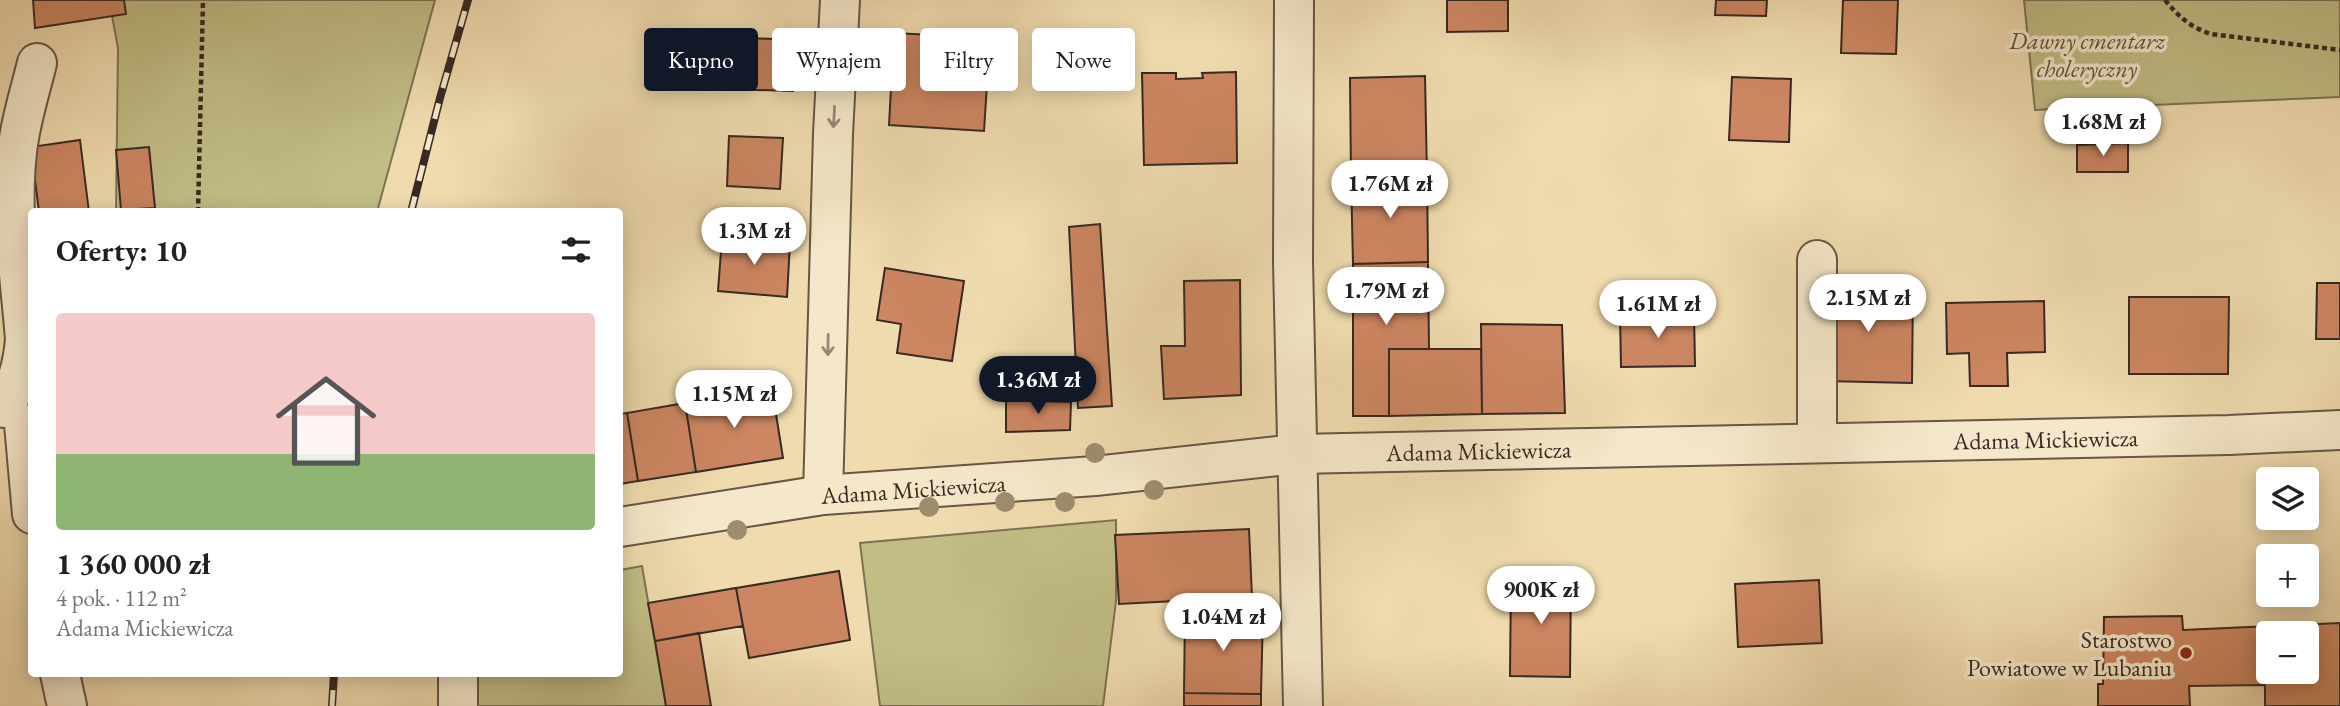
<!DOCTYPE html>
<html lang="pl">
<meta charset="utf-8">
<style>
:root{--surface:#fff;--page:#f6f6f6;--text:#202124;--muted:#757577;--line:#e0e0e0;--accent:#111827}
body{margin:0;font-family:"EB Garamond",serif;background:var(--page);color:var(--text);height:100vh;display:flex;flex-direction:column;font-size:26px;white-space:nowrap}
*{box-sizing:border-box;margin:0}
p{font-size:23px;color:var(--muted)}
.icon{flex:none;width:38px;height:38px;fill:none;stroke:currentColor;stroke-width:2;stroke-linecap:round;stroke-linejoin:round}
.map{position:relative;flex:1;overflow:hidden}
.side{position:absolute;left:28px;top:208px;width:595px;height:469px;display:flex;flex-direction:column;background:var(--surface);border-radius:7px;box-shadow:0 4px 18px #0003}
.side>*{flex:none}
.banner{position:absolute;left:644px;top:28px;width:665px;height:63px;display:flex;gap:14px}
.controls{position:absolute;left:2256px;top:467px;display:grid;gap:14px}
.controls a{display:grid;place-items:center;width:63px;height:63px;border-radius:7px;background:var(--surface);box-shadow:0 4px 18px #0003;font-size:35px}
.price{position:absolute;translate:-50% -60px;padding:0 16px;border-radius:24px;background:#fff;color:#222;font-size:23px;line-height:46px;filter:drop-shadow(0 2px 4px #0008)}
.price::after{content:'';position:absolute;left:50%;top:42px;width:21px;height:16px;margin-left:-10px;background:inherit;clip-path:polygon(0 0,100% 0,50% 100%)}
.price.active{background:var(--accent);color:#fff}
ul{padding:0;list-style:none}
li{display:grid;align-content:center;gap:14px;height:371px;padding:0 28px}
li+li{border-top:2px solid var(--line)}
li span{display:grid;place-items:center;height:217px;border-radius:7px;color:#555}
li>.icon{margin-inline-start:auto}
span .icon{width:126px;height:126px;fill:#fffc;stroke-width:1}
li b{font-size:30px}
h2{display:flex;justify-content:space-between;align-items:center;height:84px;padding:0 28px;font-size:30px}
.tag{padding:0 24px;border-radius:7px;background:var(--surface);box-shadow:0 4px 18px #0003;font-size:24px;line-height:63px}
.tag.active{background:var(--accent);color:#fff}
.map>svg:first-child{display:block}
.green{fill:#c1bd85;stroke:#7c7354;stroke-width:2}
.building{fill:#cc8661;stroke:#382922;stroke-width:2;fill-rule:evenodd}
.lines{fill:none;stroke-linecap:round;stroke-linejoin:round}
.minor-casing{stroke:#665645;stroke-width:42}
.path{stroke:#382922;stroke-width:4.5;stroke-dasharray:5 3.5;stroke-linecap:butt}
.minor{stroke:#f5e8ca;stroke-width:38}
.rail-casing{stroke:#382922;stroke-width:8}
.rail{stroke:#f5e8ca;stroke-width:5;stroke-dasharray:16;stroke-linecap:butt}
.tree{fill:#9d8d6f}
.oneway{stroke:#968876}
.poi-dot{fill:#8f2418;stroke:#f5e8ca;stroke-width:2.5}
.labels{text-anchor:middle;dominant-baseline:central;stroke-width:7;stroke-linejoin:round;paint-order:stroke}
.park-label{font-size:24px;font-style:italic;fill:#5a4e3b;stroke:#f5e8ca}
.street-label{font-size:24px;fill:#382922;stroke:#f5e8ca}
.poi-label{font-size:24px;fill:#382922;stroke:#f5e8ca;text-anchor:end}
</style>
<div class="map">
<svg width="2340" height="706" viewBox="0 0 2340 706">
<rect width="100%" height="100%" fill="#efdbae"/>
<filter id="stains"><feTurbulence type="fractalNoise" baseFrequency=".00286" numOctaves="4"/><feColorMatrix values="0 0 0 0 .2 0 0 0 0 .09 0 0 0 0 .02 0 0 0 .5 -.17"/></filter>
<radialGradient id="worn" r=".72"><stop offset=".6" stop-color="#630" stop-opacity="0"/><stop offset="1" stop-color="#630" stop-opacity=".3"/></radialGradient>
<path class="green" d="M 109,0 L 435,0 L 377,212 L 116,212 L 118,48 Z
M 2024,0 L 2340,0 L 2340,97 L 2035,110 Z
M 1116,520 L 1116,601 L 1103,706 L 880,706 L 860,543 Z
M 642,566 L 666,706 L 474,706 L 475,674 L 620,674 L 620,570 Z"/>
<path class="building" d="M 33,0 L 124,0 L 126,14 L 35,28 Z
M 1447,0 L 1508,0 L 1508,31 L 1447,32 Z
M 1716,0 L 1767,0 L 1766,16 L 1715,15 Z
M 1843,0 L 1898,0 L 1896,54 L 1841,53 Z
M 894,33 L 990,38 L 984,131 L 889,125 Z
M 727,37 L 795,40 L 793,91 L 724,89 Z
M 1236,72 L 1237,163 L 1144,165 L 1142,73 L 1176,73 L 1176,79 L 1203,78 L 1202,73 Z
M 1425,76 L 1427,176 L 1351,177 L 1350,78 Z
M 1732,77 L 1791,79 L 1789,142 L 1729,140 Z
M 729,136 L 783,138 L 780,189 L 727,186 Z
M 80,140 L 89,212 L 39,212 L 31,147 Z
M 2128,143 L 2128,172 L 2077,172 L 2077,145 Z
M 149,147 L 155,208 L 121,210 L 116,150 Z
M 1427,176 L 1428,262 L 1353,264 L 1351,177 Z
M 1100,224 L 1112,406 L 1078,408 L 1069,227 Z
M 722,238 L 790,243 L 787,297 L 718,291 Z
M 1428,262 L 1429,349 L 1389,349 L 1389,416 L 1353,416 L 1353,264 Z
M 885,268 L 964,281 L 952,361 L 897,353 L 901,324 L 877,320 Z
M 1240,280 L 1241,395 L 1164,399 L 1161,346 L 1185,346 L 1184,281 Z
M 2317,283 L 2340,283 L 2340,339 L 2316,339 Z
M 1823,285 L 1913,287 L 1912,383 L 1824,381 Z
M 2129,297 L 2229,297 L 2228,374 L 2129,374 Z
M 2044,301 L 2045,352 L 2007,353 L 2008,386 L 1970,386 L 1969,353 L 1947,354 L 1946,303 Z
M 1694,313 L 1695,366 L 1621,367 L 1620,314 Z
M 1481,324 L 1562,325 L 1565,413 L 1482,414 Z
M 1389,349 L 1481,349 L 1482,414 L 1389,416 Z
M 772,389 L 783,458 L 696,472 L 685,403 Z
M 1006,400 L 1071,402 L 1070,430 L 1006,432 Z
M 685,403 L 696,472 L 638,481 L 627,413 Z
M 627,413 L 638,481 L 620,484 L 620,414 Z
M 1249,529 L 1252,597 L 1119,604 L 1115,535 Z
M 839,571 L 850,640 L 749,658 L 736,588 Z
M 1511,575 L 1571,575 L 1570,677 L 1510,676 Z
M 1819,580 L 1822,643 L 1738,647 L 1735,584 Z
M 736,588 L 743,626 L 655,641 L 648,603 Z
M 1185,612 L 1263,614 L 1261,694 L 1184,693 Z
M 2182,616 L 2183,630 L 2340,623 L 2340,706 L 2265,706 L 2265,685 L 2189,686 L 2190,706 L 2098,706 L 2098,684 L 2103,684 L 2104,617 ZM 2268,634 L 2306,634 L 2306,672 L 2268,672 Z
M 699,633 L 711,706 L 666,706 L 655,641 Z
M 1184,693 L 1261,694 L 1261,706 L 1184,706 Z"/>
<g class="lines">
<g class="minor-casing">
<g id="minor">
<path d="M 1294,0 L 1293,262 L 1303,706"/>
<path d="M 4,408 C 17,385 23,365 25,339 C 20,277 10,214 17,152 C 20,122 30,92 37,63"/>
<path d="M 24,424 L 32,514"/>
<path d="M 1817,443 L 1817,260"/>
<path d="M 823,495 L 833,134 L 840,0"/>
<path id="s1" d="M 620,527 L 823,495 L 1095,476 L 1296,454 L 2229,435 L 2340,430"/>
<path d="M 60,674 L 67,706"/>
<path d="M 458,706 L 458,674"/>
</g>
</g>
<path class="path" d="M 2165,0 C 2179,17 2190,27 2211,34 L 2340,50
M 198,212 L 203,0"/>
<use href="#minor" class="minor"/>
<g class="rail-casing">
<path id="rail" d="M 411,212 L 440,98 L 468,0
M 332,706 L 334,674"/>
</g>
<use href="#rail" class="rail"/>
</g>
<g class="tree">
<circle cx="1095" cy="453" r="10"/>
<circle cx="1154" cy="490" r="10"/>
<circle cx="1005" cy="502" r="10"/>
<circle cx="1065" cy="502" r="10"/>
<circle cx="929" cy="507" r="10"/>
<circle cx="737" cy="530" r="10"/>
</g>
<defs><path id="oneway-shaft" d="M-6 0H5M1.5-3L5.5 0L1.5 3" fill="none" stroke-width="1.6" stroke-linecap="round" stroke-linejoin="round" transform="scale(1.75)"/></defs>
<g class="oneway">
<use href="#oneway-shaft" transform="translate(834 117) rotate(93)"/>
<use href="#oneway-shaft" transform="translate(828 345) rotate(91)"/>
</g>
<circle class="poi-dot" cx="2186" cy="653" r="7"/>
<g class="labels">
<g class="park-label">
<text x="2087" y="40">Dawny cmentarz<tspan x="2087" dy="28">choleryczny</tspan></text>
</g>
<g class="street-label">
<text stroke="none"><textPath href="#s1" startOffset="1430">Adama Mickiewicza</textPath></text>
<text stroke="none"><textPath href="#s1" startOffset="863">Adama Mickiewicza</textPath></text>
<text stroke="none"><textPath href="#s1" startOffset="296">Adama Mickiewicza</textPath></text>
</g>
<g class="poi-label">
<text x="2172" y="639">Starostwo<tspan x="2172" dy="28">Powiatowe w Lubaniu</tspan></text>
</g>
</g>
<rect width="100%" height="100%" filter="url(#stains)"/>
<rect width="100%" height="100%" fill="url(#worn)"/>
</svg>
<div class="controls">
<a><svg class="icon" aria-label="layers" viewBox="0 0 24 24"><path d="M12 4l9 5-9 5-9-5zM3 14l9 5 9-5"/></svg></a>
<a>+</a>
<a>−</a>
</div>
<b class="price" style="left:2103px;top:158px">1.68M zł</b>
<b class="price" style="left:1390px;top:220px">1.76M zł</b>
<b class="price" style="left:754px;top:267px">1.3M zł</b>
<b class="price" style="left:1386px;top:327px">1.79M zł</b>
<b class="price" style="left:1868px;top:334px">2.15M zł</b>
<b class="price" style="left:1658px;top:340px">1.61M zł</b>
<b class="price active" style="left:1038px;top:416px">1.36M zł</b>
<b class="price" style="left:734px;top:430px">1.15M zł</b>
<b class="price" style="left:1541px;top:626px">900K zł</b>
<b class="price" style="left:1223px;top:653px">1.04M zł</b>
<div class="banner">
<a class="tag active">Kupno</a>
<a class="tag">Wynajem</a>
<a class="tag">Filtry</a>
<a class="tag">Nowe</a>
</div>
<section class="side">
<h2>Oferty: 10<svg class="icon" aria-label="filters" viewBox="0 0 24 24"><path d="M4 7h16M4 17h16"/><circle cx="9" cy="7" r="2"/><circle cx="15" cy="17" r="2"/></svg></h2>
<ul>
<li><span style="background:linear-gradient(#f6c9c9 65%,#8fb573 0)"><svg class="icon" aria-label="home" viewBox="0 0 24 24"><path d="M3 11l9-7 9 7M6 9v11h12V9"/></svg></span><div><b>1 360 000 zł</b><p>4 pok. · 112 m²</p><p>Adama Mickiewicza</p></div></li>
</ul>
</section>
</div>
